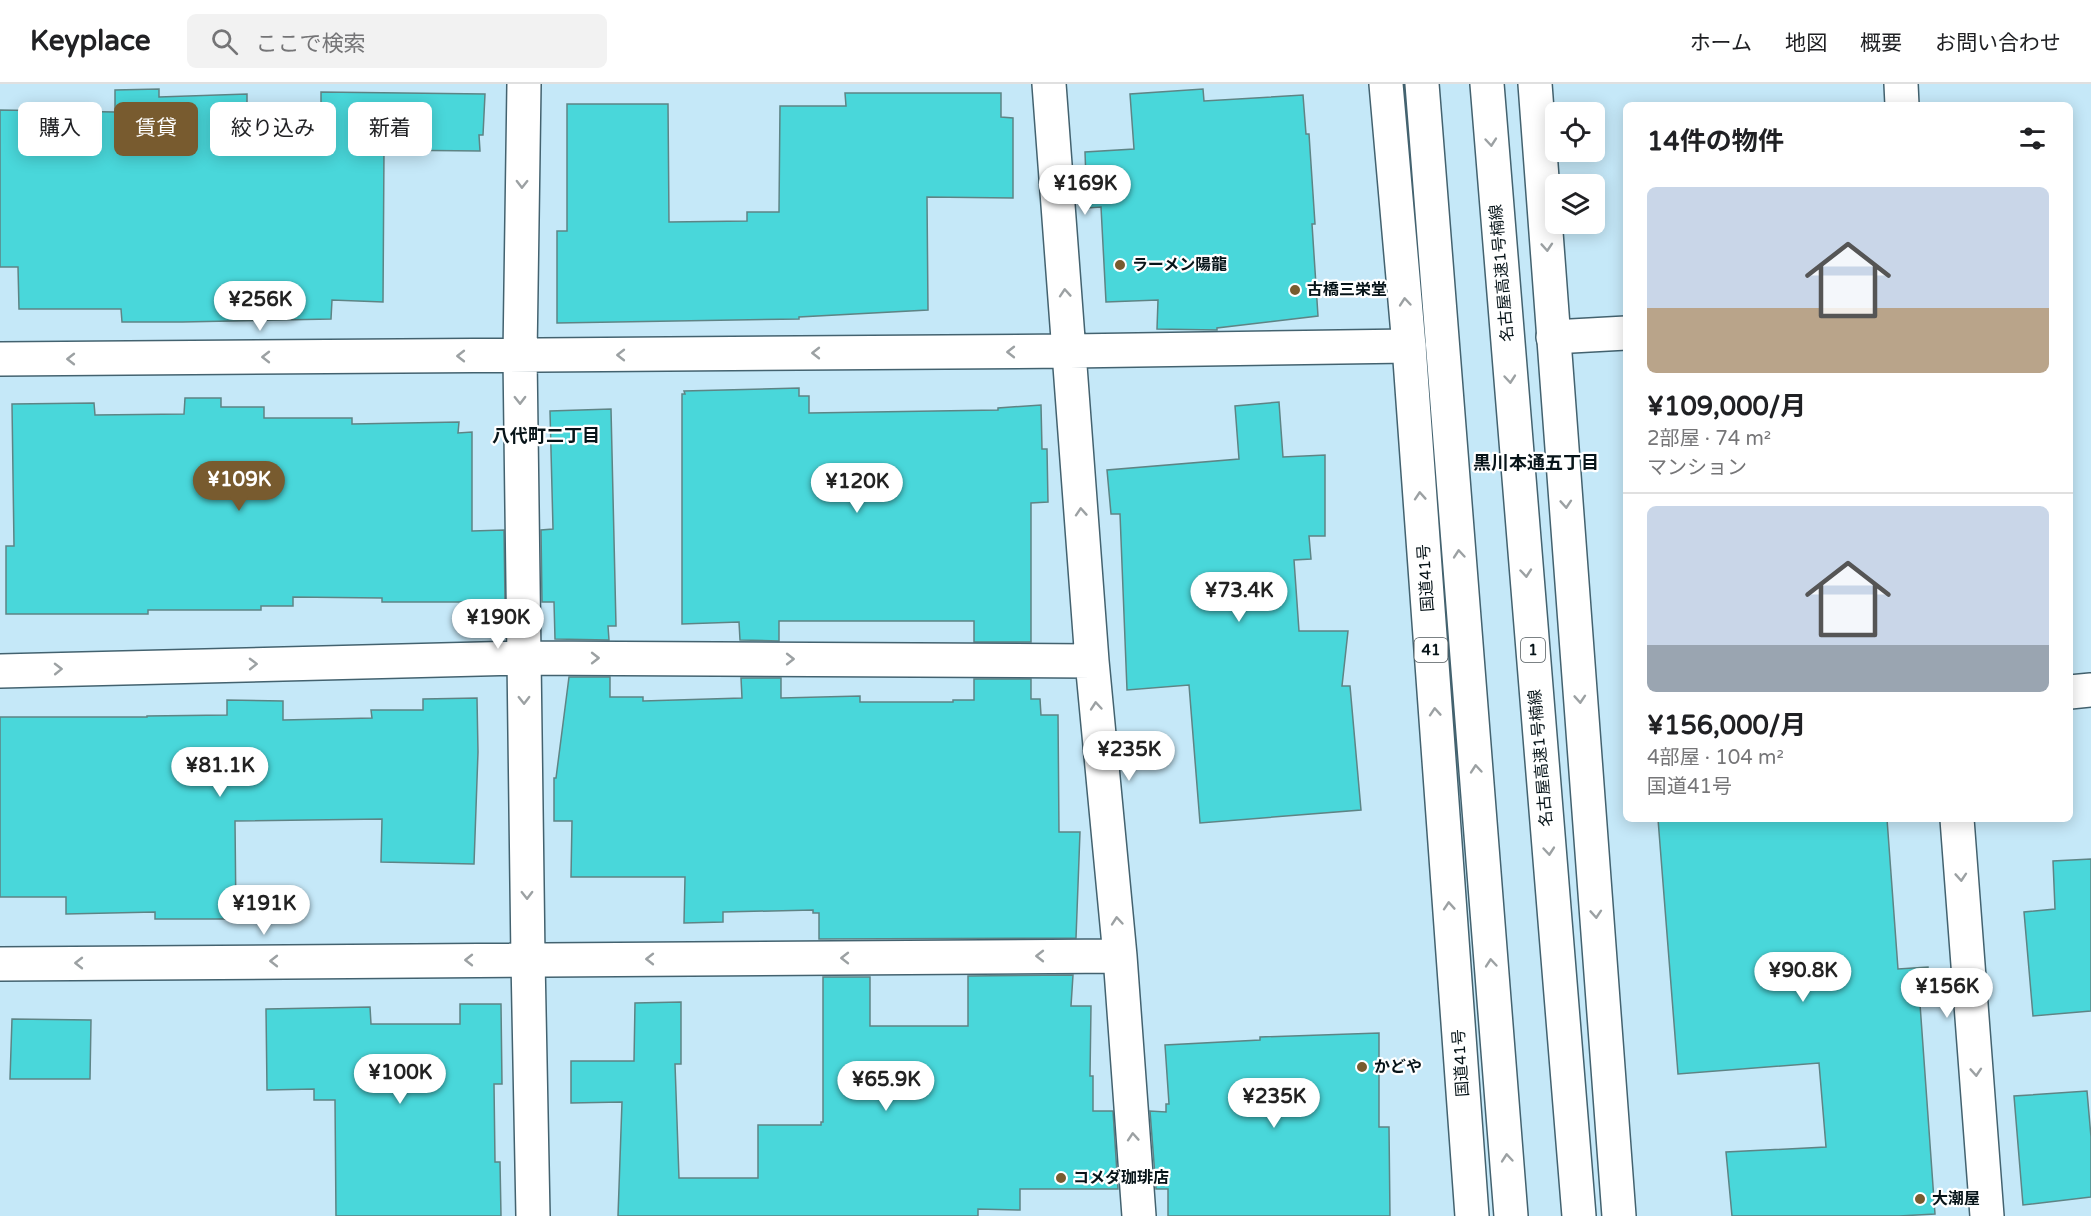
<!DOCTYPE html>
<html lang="ja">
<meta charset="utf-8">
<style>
:root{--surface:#fff;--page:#f2f2f2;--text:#202124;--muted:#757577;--line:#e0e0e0;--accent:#785b2f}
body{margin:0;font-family:"Varela Round","Noto Sans JP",sans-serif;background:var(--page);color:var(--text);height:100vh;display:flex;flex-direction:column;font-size:22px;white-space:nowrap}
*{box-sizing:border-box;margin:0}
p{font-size:20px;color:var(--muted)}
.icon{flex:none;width:33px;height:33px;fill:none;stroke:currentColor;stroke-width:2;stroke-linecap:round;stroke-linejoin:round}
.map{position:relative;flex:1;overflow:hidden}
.side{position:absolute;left:1623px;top:18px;width:450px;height:720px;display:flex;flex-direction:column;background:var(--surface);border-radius:9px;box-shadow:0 3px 15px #0003}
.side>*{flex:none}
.hud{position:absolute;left:18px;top:18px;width:570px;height:54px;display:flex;gap:12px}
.tools{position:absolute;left:1545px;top:18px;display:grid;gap:12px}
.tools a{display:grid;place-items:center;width:60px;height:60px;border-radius:9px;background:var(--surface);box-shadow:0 3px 15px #0003;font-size:30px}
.price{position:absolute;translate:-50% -51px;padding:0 14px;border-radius:21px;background:#fff;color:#222;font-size:20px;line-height:39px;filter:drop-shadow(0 2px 3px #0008)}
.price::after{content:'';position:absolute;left:50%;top:36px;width:18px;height:14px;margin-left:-9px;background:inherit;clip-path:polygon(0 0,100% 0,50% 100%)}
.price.selected{background:var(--accent);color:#fff}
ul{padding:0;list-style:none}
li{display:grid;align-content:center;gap:12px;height:318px;padding:0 24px}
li+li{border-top:2px solid var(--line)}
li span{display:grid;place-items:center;height:186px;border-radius:9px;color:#555}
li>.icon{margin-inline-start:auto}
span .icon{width:108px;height:108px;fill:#fffc;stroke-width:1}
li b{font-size:26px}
h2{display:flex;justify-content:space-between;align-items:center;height:72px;padding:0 24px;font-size:26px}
.chip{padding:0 21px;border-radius:9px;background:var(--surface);box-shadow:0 3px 15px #0003;font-size:21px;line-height:54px}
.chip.selected{background:var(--accent);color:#fff}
header{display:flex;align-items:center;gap:36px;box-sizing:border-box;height:84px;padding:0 30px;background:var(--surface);border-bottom:2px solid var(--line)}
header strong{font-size:28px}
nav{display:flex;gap:33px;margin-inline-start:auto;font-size:21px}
.search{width:420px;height:54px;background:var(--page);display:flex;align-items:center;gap:15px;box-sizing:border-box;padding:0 21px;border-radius:9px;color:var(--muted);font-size:22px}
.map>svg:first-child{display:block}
.building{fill:#49d7da;stroke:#5e8485;stroke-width:1.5}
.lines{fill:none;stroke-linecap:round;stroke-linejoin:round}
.street-casing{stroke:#43626f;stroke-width:36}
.highway-casing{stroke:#43626f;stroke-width:36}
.street{stroke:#fff;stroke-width:33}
.highway{stroke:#fff;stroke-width:33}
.oneway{stroke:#9ca1a3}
.poi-dot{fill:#785b2f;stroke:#fff;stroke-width:2}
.labels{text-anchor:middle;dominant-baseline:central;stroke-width:4.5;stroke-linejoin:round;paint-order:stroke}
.shield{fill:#fff;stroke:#515a5e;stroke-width:1.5}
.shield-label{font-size:15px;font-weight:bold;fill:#071419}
.poi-label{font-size:16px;font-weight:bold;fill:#071419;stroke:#fff;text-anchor:start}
.street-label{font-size:16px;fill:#071419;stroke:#fff}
.neighbourhood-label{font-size:18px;font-weight:bold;fill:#071419;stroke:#fff}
</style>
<header>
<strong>Keyplace</strong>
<div class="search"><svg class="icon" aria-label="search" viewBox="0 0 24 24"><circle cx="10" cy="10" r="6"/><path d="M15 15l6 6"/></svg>ここで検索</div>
<nav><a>ホーム</a><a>地図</a><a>概要</a><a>お問い合わせ</a></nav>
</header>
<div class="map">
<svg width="2091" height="1132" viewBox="0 0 2091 1132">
<rect width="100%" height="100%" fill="#c5e8f8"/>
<path class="building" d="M 159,5 L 159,13 L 247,10 L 247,25 L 321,23 L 321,8 L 485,10 L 483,51 L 479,51 L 480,67 L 384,66 L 383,218 L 332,216 L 331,235 L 182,238 L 122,238 L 121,225 L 19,225 L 18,183 L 0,183 L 0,26 L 115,28 L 115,6 Z
M 1203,5 L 1204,17 L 1303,11 L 1306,50 L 1309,50 L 1315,140 L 1312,140 L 1318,232 L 1217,244 L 1217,246 L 1157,245 L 1158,216 L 1106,218 L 1101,123 L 1087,124 L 1085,68 L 1134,65 L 1130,10 Z
M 845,9 L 1001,9 L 1001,33 L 1013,34 L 1013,114 L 927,113 L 928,226 L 799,233 L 799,235 L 557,239 L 557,147 L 567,147 L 567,20 L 668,20 L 669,138 L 747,137 L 747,128 L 779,128 L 780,22 L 846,22 Z
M 799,304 L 799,312 L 809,312 L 809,329 L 998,326 L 998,324 L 1041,321 L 1042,365 L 1047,365 L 1048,418 L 1031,419 L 1031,558 L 974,558 L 974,537 L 779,537 L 779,557 L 740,556 L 739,538 L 682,540 L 682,310 L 685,310 L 684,307 Z
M 185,314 L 221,314 L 221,323 L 264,323 L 264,334 L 352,334 L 352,340 L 459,338 L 458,349 L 472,348 L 472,447 L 504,446 L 505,518 L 382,518 L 382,514 L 293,513 L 293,522 L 261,522 L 261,526 L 148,526 L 148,530 L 6,530 L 6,462 L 14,462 L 12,320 L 94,319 L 95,331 L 184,330 Z
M 1279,318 L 1283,373 L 1325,371 L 1325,452 L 1309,452 L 1311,475 L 1294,476 L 1299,547 L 1348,547 L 1342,602 L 1350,602 L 1361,726 L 1200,739 L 1189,601 L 1127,606 L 1120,430 L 1111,430 L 1107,386 L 1239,375 L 1235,322 Z
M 611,325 L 616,542 L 608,542 L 609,556 L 555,555 L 554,518 L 542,518 L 541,446 L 553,445 L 550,327 Z
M 569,593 L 610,593 L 610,613 L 643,613 L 643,617 L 742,614 L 741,594 L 781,594 L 781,614 L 860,612 L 860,618 L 953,618 L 953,616 L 974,616 L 974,595 L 1031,595 L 1031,615 L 1040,615 L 1041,631 L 1058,631 L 1059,748 L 1080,748 L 1076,854 L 819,855 L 819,829 L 813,829 L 813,826 L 723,828 L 723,838 L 684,839 L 685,793 L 571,793 L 572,737 L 554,737 L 554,694 L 556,694 Z
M 477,614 L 478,668 L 474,780 L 381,778 L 382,735 L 235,737 L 236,835 L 155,835 L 155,828 L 66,830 L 66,813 L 0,813 L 0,633 L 147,633 L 147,632 L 227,631 L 227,616 L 283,617 L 283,636 L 372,634 L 371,626 L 423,626 L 423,615 Z
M 1658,735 L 1887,735 L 1898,885 L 1928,883 L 1929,920 L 1920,920 L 1935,1130 L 1899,1132 L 1732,1132 L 1726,1068 L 1826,1063 L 1819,979 L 1678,990 Z
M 2091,775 L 2091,927 L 2033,932 L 2024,828 L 2055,825 L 2053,777 Z
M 1073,891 L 1071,922 L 1091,922 L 1090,992 L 1093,992 L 1093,1027 L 1113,1027 L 1118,1105 L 1020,1105 L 1020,1126 L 978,1125 L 978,1132 L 618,1132 L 622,1018 L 571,1019 L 571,977 L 634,977 L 635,919 L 681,918 L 681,980 L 675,980 L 679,1094 L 758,1094 L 758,1041 L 821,1041 L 821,1038 L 823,1038 L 823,893 L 870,893 L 870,942 L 968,942 L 968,892 Z
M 460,920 L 501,920 L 502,1000 L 494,1000 L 495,1078 L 500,1078 L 501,1132 L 336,1132 L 335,1016 L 314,1016 L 314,1005 L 267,1006 L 266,925 L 370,923 L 371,940 L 460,940 Z
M 12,935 L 91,936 L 90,995 L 10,995 Z
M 1379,949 L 1379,1043 L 1389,1043 L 1390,1132 L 1168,1132 L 1168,1105 L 1156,1105 L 1150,1027 L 1166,1028 L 1166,1020 L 1169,1020 L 1165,961 L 1260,956 L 1260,953 Z
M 2087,1007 L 2091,1053 L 2091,1113 L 2023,1121 L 2014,1012 Z"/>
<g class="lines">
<g class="street-casing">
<path id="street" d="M 524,0 L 520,272 L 528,875 L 533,1132
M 1049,0 L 1092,577 L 1120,872 L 1139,1132
M 1901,0 L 1902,21
M 1553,253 L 1626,249
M 0,275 L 1070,267 L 1409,262
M 0,587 L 524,574 L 1092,577
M 2070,608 L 2091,606
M 1957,735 L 1987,1132
M 0,880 L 1120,872"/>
</g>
<g class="highway-casing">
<path id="highway" d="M 1386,0 L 1409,262 L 1472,1132
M 1422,0 L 1511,1132
M 1487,0 L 1579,1132
M 1535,0 L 1619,1132"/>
</g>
<use href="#street" class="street"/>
<use href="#highway" class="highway"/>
</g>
<defs><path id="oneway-chevron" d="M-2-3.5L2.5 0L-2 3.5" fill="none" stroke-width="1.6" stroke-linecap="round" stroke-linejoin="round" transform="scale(1.5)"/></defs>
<g class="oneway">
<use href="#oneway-chevron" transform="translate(1491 58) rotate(85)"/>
<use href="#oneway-chevron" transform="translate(522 100) rotate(91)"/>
<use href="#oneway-chevron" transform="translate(1547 163) rotate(86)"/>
<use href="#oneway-chevron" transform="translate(1065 209) rotate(-94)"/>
<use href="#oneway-chevron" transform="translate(1405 218) rotate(-95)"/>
<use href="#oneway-chevron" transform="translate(1011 268) rotate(180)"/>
<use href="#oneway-chevron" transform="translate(816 269) rotate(180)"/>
<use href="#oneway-chevron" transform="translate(621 271) rotate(180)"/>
<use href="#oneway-chevron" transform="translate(461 272) rotate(180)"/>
<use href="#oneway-chevron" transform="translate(266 273) rotate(180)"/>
<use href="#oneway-chevron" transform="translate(71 275) rotate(180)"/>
<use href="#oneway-chevron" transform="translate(1510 295) rotate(85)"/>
<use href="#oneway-chevron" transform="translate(520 316) rotate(89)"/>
<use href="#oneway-chevron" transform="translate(1420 412) rotate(-94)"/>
<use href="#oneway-chevron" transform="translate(1566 420) rotate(86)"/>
<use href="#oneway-chevron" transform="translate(1081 428) rotate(-94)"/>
<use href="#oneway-chevron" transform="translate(1459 470) rotate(-95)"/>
<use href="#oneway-chevron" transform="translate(1526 489) rotate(85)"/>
<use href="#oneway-chevron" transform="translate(595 574)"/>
<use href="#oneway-chevron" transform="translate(790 575)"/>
<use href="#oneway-chevron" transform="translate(253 580) rotate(-1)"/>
<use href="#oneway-chevron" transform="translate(58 585) rotate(-1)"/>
<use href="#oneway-chevron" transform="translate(1580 615) rotate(86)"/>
<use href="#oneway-chevron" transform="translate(524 616) rotate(89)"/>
<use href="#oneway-chevron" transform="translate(1096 622) rotate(-95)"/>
<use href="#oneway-chevron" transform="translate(1435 628) rotate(-94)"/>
<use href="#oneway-chevron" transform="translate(1476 685) rotate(-95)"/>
<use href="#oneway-chevron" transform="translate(1549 767) rotate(85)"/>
<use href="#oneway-chevron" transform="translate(1961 793) rotate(86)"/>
<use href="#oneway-chevron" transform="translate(527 811) rotate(89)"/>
<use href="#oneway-chevron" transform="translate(1449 822) rotate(-94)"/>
<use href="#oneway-chevron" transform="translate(1596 830) rotate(86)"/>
<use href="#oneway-chevron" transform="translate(1117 837) rotate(-95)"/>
<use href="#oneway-chevron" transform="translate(1040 872) rotate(180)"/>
<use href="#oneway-chevron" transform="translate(845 874) rotate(180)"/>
<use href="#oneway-chevron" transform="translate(650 875) rotate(180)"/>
<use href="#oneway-chevron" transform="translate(469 876) rotate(180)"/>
<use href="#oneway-chevron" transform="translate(274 877) rotate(180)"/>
<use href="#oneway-chevron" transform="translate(79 879) rotate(180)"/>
<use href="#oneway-chevron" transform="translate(1491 879) rotate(-95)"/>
<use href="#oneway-chevron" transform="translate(1976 988) rotate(86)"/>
<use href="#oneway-chevron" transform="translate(1133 1053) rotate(-94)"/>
<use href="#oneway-chevron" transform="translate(1507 1074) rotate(-95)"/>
</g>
<g class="poi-dot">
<circle cx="1120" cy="181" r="6"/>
<circle cx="1295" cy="206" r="6"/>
<circle cx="1362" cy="983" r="6"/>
<circle cx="1061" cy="1094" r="6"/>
<circle cx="1920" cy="1115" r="6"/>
</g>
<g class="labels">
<g class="shield">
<rect x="1414.5" y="554" width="33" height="24" rx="4.5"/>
<rect x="1521" y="554" width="24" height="24" rx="4.5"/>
</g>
<g class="shield-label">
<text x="1431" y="566">41</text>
<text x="1533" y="566">1</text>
</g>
<g class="poi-label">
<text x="1132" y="181">ラーメン陽龍</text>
<text x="1307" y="206">古橋三栄堂</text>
<text x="1374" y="983">かどや</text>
<text x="1073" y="1094">コメダ珈琲店</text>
<text x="1932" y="1115">大潮屋</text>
</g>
<g class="street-label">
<text transform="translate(1502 189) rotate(-95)">名古屋高速1号楠線</text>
<text transform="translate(1426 494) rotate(-94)">国道41号</text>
<text transform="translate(1541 674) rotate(-95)">名古屋高速1号楠線</text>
<text transform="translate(1461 979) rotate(-94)">国道41号</text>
</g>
<g class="neighbourhood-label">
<text x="546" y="352">八代町二丁目</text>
<text x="1536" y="379">黒川本通五丁目</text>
</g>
</g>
</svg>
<div class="tools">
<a><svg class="icon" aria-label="locate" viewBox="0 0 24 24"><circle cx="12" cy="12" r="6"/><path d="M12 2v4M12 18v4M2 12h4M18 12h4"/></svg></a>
<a><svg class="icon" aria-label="layers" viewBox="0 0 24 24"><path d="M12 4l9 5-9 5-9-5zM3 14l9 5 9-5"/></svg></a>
</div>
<b class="price" style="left:1085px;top:132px">¥169K</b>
<b class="price" style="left:260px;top:248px">¥256K</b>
<b class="price selected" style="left:239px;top:428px">¥109K</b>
<b class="price" style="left:857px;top:430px">¥120K</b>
<b class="price" style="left:1239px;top:539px">¥73.4K</b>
<b class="price" style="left:498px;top:566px">¥190K</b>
<b class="price" style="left:1129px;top:698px">¥235K</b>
<b class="price" style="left:220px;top:714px">¥81.1K</b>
<b class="price" style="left:264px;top:852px">¥191K</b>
<b class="price" style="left:1803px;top:919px">¥90.8K</b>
<b class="price" style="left:1947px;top:935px">¥156K</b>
<b class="price" style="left:400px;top:1021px">¥100K</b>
<b class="price" style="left:886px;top:1028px">¥65.9K</b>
<b class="price" style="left:1274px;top:1045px">¥235K</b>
<div class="hud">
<a class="chip">購入</a>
<a class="chip selected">賃貸</a>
<a class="chip">絞り込み</a>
<a class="chip">新着</a>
</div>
<section class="side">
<h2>14件の物件<svg class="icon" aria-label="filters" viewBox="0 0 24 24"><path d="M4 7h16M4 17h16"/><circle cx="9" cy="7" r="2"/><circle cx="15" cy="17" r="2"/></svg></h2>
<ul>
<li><span style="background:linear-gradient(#c9d6e8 65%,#b9a48a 0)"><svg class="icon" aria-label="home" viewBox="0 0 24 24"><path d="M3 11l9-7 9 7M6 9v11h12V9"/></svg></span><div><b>¥109,000/月</b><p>2部屋 · 74 m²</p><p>マンション</p></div></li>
<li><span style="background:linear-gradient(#c9d6e8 75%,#9aa5b1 0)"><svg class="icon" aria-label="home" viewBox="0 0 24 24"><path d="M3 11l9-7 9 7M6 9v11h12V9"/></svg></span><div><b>¥156,000/月</b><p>4部屋 · 104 m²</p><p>国道41号</p></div></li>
</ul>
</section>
</div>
